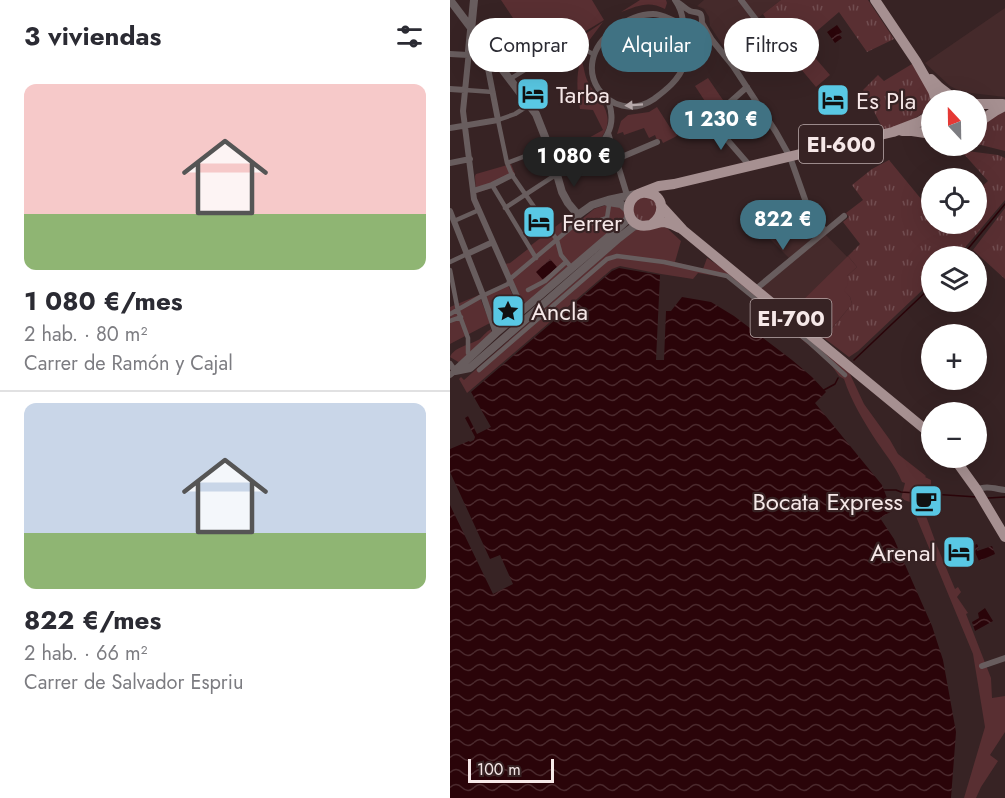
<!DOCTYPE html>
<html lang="es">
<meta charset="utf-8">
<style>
:root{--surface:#fff;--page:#f7f7f7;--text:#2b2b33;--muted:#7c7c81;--line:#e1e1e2;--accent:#407283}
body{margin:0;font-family:Jost,sans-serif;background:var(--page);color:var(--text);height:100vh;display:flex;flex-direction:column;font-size:22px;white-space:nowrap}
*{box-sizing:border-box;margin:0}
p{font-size:20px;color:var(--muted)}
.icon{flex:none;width:33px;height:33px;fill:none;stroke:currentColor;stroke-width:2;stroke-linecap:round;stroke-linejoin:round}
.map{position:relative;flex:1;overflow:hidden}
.details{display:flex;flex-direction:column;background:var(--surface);width:450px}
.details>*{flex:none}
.guide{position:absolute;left:18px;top:18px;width:447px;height:54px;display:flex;gap:12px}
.needle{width:39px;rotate:338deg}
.buttons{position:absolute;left:471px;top:90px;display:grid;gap:12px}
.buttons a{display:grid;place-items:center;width:66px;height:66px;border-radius:50%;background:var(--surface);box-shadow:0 6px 24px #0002;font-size:30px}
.scale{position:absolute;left:18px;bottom:15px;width:86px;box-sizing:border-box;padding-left:6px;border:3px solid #f6e8e8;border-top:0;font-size:16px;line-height:21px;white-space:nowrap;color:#f6e8e8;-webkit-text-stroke:4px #372324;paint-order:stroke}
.price{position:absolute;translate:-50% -51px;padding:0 14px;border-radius:21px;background:var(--accent);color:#fff;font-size:20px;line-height:39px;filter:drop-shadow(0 2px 3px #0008)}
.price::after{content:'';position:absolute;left:50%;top:36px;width:18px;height:14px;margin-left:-9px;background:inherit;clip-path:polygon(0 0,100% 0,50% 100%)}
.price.active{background:#222;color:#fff}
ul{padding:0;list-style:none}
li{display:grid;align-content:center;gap:12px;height:318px;padding:0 24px}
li+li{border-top:2px solid var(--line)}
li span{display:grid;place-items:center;height:186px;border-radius:12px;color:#555}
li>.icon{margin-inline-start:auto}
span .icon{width:108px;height:108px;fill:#fffc;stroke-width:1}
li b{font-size:26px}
h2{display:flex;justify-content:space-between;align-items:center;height:72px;padding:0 24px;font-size:26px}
.tag{padding:0 21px;border-radius:27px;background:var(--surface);box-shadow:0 6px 24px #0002;font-size:21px;line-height:54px}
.tag.active{background:var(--accent);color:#fff}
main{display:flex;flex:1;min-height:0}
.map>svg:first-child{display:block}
.built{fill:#452a2b}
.grass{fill:url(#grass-tufts)}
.park{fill:#592f32}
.water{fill:url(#water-waves)}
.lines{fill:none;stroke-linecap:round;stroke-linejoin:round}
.stream{stroke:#2a0409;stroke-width:1.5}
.pedestrian{stroke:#685d5e;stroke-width:4.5}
.minor{stroke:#685d5e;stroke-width:6}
.tertiary{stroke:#685d5e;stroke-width:8}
.primary{stroke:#a69091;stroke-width:10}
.oneway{fill:#b6a9aa}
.labels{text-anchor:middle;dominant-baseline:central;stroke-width:4.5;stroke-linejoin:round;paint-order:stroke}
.shield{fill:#372324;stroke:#bdadad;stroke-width:1.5}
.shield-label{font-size:22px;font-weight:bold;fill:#f6e8e8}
.poi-label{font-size:24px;fill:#f6e8e8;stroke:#372324;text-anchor:start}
</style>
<main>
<section class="details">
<h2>3 viviendas<svg class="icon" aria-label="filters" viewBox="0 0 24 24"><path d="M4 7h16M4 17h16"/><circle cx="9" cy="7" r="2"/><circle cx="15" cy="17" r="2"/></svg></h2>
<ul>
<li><span style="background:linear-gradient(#f6c9c9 70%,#8fb573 0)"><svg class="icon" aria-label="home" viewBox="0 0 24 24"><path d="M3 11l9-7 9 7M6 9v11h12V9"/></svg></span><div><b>1 080 €/mes</b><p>2 hab. · 80 m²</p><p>Carrer de Ramón y Cajal</p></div></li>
<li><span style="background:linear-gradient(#c9d6e8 70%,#8fb573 0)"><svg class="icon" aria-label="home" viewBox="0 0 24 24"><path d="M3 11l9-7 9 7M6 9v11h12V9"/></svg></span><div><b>822 €/mes</b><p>2 hab. · 66 m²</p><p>Carrer de Salvador Espriu</p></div></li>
</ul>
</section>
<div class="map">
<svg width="555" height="798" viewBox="0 0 555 798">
<defs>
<pattern id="grass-tufts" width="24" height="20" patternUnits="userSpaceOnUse" patternTransform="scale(1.5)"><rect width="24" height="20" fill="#592f32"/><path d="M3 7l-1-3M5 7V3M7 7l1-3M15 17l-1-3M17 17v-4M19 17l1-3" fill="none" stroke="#714d50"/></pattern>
<pattern id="water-waves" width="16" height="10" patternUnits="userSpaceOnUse" patternTransform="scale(1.5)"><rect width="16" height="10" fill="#2a0409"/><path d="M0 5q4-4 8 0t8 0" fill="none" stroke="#4a292d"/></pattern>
</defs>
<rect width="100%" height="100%" fill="#372324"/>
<path class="built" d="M 254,0 L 331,0 L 308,18 L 315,35 L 314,39 L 283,61 L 260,26 L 259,17 L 254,9 L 247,6 Z
M 555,8 L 555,97 L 521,93 L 506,89 L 500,86 L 475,63 Z
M 354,205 L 372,231 L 407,267 L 397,276 L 398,285 L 394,290 L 402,304 L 374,338 L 366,345 L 306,285 L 339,258 L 314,233 Z"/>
<path class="grass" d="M 331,0 L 418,0 L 444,39 L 417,52 L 389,12 L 339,55 L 337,54 L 333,58 L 321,44 L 324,31 L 313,14 Z
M 462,64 C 467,73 475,82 479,92 C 488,115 449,125 434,131 L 413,90 L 428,75 L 434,81 Z
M 555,112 L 555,151 L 527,144 C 527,140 526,136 527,133 C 528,125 547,113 555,112 Z
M 517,151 L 548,155 L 555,158 L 555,200 L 518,244 L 506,256 L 482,256 L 482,281 L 408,351 L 399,357 L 374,338 L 402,304 L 400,297 L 393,290 L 397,276 L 407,267 L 398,256 L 410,244 L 393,222 L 399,217 L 396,213 L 413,200 L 402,185 L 422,169 L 439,160 L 481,211 L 482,224 L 526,224 L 527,191 L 538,181 L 513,153 Z
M183 209a12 12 0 1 1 24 0a12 12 0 1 1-24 0Z
M 555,208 L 555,279 L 523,250 Z"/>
<path class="park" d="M 51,0 L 142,0 L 154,20 L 90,59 Z
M 190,0 L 216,0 L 217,3 L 215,9 C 198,0 188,6 171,12 Z
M 153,22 L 138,42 L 131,44 L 125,41 Z
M 354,45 L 380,75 L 366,87 L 340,56 Z
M 124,48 C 135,57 132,70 138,82 C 143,93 155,103 157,115 C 162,136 137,153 122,162 L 118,150 L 123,148 L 125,151 L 131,148 L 131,145 L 134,144 L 135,140 L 153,130 L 143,110 L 130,109 C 127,93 126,77 130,62 Z
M 258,78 L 275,103 L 262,112 L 245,86 Z
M 207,107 L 221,129 L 244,111 L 248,118 L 231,128 L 233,131 L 225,137 L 213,143 L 211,139 L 207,140 L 205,135 L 199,138 L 194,128 L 174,135 L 173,132 L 167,134 L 171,121 L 178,115 L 199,112 Z
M 61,164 L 65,174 L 45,187 L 26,193 L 25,176 L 26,174 Z
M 156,205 L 167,205 L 174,208 L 175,218 L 77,304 L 72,301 L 55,264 L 60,263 L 78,249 L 80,246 L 122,214 L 122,221 L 131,220 L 144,209 Z
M 208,226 L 217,228 L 231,241 L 225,262 L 253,269 L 257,258 L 277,271 L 399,372 L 414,404 L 440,440 L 448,454 L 476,476 L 475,477 L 481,480 L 481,485 L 464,485 L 463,497 L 469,497 L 487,546 L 505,589 L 508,587 L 511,592 L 507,597 L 518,613 L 516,614 L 541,678 L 542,698 L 555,696 L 555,732 L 540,755 L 548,761 L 531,787 L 526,798 L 514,798 L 535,727 L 523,654 L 460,502 L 451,499 L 455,483 L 452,482 C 446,467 436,455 427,442 C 414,422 401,401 394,379 L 389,376 L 380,363 L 278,278 L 248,273 L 243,279 L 211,274 L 170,266 L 162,269 L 17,393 L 9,379 L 11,377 L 14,380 L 183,230 L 194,230 Z
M 398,256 L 407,267 L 397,276 L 398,285 L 394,290 L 400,297 L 402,304 L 376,335 L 344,309 Z
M 58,285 L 69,309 L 46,329 L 35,296 Z
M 29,295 L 40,323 L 0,344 L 0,307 Z
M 41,329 L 42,334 L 10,363 L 0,357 C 4,347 20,345 30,339 C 34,335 36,332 41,329 Z"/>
<path class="water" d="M 387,25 L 392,32 L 389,34 L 392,38 L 385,43 L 377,32 Z
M 100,259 L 107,267 L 93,280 L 86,272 Z
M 169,268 L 210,275 L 206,360 L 214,360 L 216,311 L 221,311 L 232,297 L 261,302 L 284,316 L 342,360 L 362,377 L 376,392 L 365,403 L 432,485 L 442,511 L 430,518 L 444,539 L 463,583 L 482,626 L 493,660 L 506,732 L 501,798 L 0,798 L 0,505 L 43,594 L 63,584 L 50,555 L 40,559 L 0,472 L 0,449 L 19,441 L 20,442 L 24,440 L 25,437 L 15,418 L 18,416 L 27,434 L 41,427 L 21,392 L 162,271 Z
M 527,544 L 529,548 L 527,549 L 527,551 L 542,546 L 545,554 L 529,561 L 522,546 Z
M 535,608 L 543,621 L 525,631 L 522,622 L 529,618 L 528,613 Z"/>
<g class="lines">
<path class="stream" d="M 512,256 L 555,204
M 404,360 L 482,286
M 374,390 L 385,384 L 388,378
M 434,490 L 446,490 L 451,492 L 527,497
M 538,498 L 555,497"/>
<path class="pedestrian" d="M 60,79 L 117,44 L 124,44 L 143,54
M 15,90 L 43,92
M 79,105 L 65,114 L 48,120 L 57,163 L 62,175 L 107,240 L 111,255 L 121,267
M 57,163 L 99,147
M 42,185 L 86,258
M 159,205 L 157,218 L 164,231
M 55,208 L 107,174
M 4,221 L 29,210
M 123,226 L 130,227 L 157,218
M 0,262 L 17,254
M 0,270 L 8,311 L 18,338 L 18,353 L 19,355
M 78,290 L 95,281 L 116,262
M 0,314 L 30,297 L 58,284 L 60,279 L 123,226 L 128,215
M 0,321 L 11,317
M 29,370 L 157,259 L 167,256 L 214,262 L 277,276 L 360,343 L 395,375"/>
<path class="minor" d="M 225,0 C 230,7 232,13 233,21 C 236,39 242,45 234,65 C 229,80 216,90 204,99 C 161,128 112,67 165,29 C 175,21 189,14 203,14 C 214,14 223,22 233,23
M 227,2 C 231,4 236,9 240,11 C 249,14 252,10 252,23 L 262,40 L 283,66 L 326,132 L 340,157 L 357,205 L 375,231
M 235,26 L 242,30 L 246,29 L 259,38
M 19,51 L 13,111 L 24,199 L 73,310
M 0,54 L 18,55
M 283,66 L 317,41 L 317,34 L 291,0
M 297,87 L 260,120 L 300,166
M 0,89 L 15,90
M 0,128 L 48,120 L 36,58 L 31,51
M 158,133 L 177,195
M 167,159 L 207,142
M 0,163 L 20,159
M 107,174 C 131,165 166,141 161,112 C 161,107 158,102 157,98
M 23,191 L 42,185 L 62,175
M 0,211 L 33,295 L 46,333
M 17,254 L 43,242
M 306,289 L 394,216
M 0,364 L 5,371 L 0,375
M 527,490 C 535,485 546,489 555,490
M 532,666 L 555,658"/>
<path class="tertiary" d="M 0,0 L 86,114 L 99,147 L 112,192 L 118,203 L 128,215 L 142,205 L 158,200 L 186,194
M 24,0 L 19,51 L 27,53 L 31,51 L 34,45
M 158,202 L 171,204 L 178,210
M 6,370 L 46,333 L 164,232 L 177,220 L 179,214
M 5,371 L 20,368 L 169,238 L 183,227 L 189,225"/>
<path class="primary" d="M 425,0 L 466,61 L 483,91 L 486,100
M 481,79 L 489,87 L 506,100
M 526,104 L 553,104
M 526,124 L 545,111 L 555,106
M 452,131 L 462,131 L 482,134
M 191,193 L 209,186 L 224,184 L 443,132 L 469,122 L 482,114
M 211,206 L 233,230 L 482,435
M 202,224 C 215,215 215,195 197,193 C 192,192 187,194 184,197 C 175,206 178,221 189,225 C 197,228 205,223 212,222 C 219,222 225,226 230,228
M 504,458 L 527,490 L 555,537"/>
</g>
<defs><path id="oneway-solid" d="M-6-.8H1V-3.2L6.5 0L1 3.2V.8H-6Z" transform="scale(1.5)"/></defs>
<use class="oneway" href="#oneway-solid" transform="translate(184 105) rotate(176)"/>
<defs>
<g id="hotel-square" transform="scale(1.725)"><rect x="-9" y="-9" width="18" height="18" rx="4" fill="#59c8e4" stroke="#372324"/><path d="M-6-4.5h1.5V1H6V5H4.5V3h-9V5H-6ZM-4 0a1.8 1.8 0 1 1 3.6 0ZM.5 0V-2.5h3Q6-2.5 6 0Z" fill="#111"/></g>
<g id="sight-square" transform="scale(1.725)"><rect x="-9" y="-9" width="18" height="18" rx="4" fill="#59c8e4" stroke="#372324"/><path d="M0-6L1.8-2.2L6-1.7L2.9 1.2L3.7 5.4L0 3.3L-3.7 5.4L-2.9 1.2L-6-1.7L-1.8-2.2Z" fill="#111"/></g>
<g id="cafe-square" transform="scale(1.725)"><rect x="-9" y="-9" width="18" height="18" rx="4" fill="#59c8e4" stroke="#372324"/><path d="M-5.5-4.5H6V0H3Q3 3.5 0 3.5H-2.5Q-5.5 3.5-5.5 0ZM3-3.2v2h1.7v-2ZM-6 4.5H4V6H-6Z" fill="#111"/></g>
</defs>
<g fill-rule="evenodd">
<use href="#hotel-square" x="83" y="94"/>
<use href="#hotel-square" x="383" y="100"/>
<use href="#hotel-square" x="89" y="222"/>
<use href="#sight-square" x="58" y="311"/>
<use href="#cafe-square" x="476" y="501"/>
<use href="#hotel-square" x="509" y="552"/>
</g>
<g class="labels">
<g class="shield">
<rect x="349" y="125" width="84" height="38" rx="4.5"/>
<rect x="300.5" y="299" width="81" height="38" rx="4.5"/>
</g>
<g class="shield-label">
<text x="391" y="144">EI-600</text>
<text x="341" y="318">EI-700</text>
</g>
<g class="poi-label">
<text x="106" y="94">Tarba</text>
<text x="406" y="100">Es Pla</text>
<text x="112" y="222">Ferrer</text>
<text x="81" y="311">Ancla</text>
<text x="453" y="501" text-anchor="end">Bocata Express</text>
<text x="486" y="552" text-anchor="end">Arenal</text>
</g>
</g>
</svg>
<div class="buttons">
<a><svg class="needle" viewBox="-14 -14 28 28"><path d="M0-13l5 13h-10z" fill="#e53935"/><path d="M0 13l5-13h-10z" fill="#7c7c81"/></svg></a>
<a><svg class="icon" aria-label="locate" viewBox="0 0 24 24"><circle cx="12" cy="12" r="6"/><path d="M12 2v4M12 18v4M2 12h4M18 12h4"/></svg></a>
<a><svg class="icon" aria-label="layers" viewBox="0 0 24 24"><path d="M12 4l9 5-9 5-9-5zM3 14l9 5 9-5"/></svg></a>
<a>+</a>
<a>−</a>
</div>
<div class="scale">100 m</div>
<b class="price" style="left:271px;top:151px">1 230 €</b>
<b class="price active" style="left:124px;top:188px">1 080 €</b>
<b class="price" style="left:333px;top:251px">822 €</b>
<div class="guide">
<a class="tag">Comprar</a>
<a class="tag active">Alquilar</a>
<a class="tag">Filtros</a>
</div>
</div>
</main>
